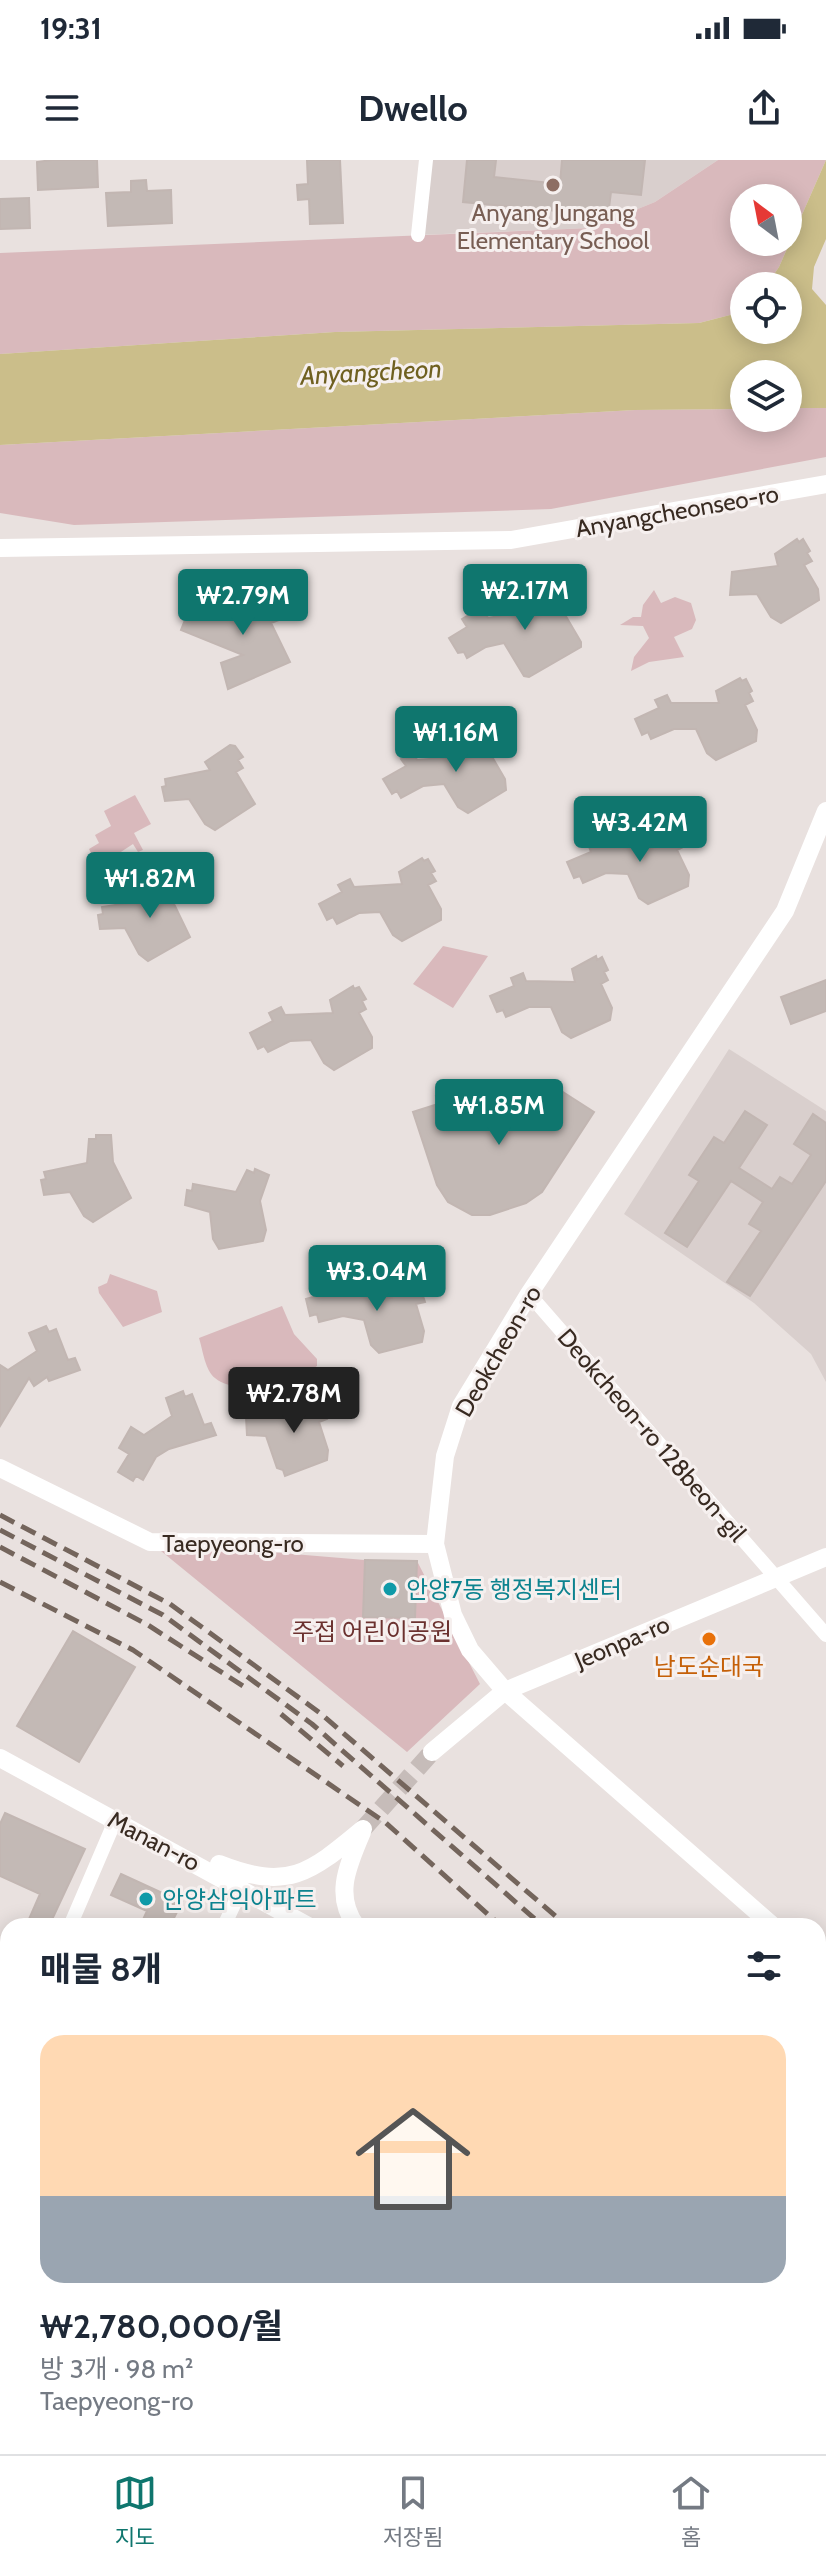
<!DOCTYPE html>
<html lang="ko">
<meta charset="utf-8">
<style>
:root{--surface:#fff;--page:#f2f2f3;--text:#1f2937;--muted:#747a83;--line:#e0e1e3;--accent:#0f766e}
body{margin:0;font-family:Cabin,"Noto Sans KR",sans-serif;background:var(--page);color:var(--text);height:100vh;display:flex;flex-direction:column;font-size:30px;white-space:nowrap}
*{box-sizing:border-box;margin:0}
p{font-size:26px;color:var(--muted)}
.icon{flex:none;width:44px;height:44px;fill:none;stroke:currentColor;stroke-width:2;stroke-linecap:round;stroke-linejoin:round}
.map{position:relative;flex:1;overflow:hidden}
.sheet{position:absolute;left:0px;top:1758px;width:826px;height:536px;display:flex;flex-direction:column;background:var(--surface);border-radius:24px 24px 0 0;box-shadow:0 4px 20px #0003}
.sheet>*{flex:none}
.needle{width:52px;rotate:328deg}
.fabs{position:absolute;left:730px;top:24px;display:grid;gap:16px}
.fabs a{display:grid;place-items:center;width:72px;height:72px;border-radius:50%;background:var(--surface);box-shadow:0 4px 20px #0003;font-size:40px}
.price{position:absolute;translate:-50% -68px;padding:0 18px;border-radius:8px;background:var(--accent);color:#fff;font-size:26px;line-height:52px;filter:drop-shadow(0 2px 4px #0008)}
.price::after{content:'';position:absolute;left:50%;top:48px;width:24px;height:18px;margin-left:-12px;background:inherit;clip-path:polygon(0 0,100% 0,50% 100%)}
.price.current{background:#222;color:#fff}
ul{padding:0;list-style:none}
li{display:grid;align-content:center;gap:16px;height:424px;padding:0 40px}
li+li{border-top:2px solid var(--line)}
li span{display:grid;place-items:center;height:248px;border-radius:24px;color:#555}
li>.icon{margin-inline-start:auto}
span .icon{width:144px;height:144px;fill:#fffc;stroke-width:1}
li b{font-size:34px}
h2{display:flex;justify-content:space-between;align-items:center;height:96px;padding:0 40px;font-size:34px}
.status{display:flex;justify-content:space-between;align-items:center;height:56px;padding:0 40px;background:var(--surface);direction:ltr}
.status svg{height:22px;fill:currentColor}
header{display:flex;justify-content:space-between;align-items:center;height:104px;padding:0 40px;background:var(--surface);font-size:36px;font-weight:700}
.tab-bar{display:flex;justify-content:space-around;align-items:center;height:112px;border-top:2px solid var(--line);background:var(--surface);font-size:22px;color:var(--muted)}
.tab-bar a{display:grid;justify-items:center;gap:4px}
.tab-bar .current{color:var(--accent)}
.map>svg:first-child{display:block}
.built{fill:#d9cfcd}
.green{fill:#d9b9bc;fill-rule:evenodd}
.water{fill:#cbbe8a}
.building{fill:#c3b9b5;stroke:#c2b6b2;stroke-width:2}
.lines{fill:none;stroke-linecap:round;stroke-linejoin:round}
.tertiary-tunnel{stroke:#c6bcb9;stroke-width:18;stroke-dasharray:18 9;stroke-linecap:butt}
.minor{stroke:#fff;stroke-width:14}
.tertiary{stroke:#fff;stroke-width:18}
.rail{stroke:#74655c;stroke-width:5;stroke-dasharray:16 8;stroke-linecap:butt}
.education-dot{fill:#8d6e63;stroke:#f6f0ef;stroke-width:3}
.culture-dot{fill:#0f9aa8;stroke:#f6f0ef;stroke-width:3}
.food-dot{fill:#e8710a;stroke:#f6f0ef;stroke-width:3}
.labels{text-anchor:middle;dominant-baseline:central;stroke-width:6;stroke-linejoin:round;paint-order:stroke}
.education-label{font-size:24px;fill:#785e54;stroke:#f6f0ef}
.street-label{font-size:24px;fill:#382a21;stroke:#f6f0ef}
.culture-label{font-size:24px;fill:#0d838f;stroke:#f6f0ef;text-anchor:start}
.park-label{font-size:24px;fill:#6b312f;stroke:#f6f0ef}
.food-label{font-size:24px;fill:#c56008;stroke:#f6f0ef}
.water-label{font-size:26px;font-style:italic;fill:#6f6020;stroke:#f6f0ef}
</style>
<div class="status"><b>19:31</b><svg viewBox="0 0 49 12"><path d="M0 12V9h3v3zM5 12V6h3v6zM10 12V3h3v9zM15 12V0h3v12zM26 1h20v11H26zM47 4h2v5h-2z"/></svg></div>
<header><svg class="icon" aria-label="menu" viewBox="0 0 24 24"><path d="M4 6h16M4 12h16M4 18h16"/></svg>Dwello<svg class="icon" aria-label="share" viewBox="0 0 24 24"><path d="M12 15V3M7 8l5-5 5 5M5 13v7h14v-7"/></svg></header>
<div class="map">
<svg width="826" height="2294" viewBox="0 0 826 2294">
<rect width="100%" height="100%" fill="#e9e1df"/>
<path class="built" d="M 425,0 L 718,0 L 655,42 L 591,68 L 418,75 Z
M 729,889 L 826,951 L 826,1222 L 811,1194 L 754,1143 L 624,1054 Z
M 818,1966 L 826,1973 L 826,2064 L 818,2056 Z"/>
<path class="green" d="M 718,0 L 826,0 L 779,107 L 766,126 L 744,126 L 744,144 L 730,155 L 699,163 L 335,172 L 0,194 L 0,93 L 591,68 L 655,42 ZM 744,38 L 788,38 L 788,82 L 744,82 Z
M 788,248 L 826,248 L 826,297 L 551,349 L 74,365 L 0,353 L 0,285 L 635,250 L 744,249 L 744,258 L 788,258 Z
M 654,430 L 661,443 L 675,437 L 691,443 L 696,460 L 692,469 L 674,477 L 684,497 L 649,502 L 631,511 L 634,497 L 649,478 L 643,466 L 620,465 L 633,457 L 641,457 L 643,445 Z
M 135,635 L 151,664 L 134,673 L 143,690 L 138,692 L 133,684 L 98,707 L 89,689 L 99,683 L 95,675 L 111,666 L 104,651 Z
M 443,786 L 488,796 L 453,848 L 413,824 Z
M 110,1114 L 157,1131 L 162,1152 L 123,1167 L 99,1133 L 98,1127 L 107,1123 Z
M 282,1146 L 294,1174 L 317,1199 L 317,1206 C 296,1221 237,1237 215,1218 C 205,1210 203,1191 199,1178 Z
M 150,1382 L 365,1400 L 417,1401 L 480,1524 L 407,1592 Z"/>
<path class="water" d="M 826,0 L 826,79 L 814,107 L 812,129 L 826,145 L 826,248 L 788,248 L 788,214 L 744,214 L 744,249 L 635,250 L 0,285 L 0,194 L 335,172 L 699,163 L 730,155 L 744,144 L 744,170 L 788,170 L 788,126 L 766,126 L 779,107 Z"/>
<path class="building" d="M 52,0 L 97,0 L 98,27 L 38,30 L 37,2 Z
M 307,0 L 340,0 L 343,63 L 310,64 L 309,39 L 298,40 L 297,25 L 308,24 Z
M 467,0 L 496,0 L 494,17 L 560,24 L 562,0 L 645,0 L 641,35 L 611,32 L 608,56 L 463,42 Z
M 146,20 L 147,31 L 171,30 L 172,63 L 108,66 L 106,33 L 131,32 L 131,21 Z
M 29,38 L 30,68 L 0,69 L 0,39 Z
M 797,379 L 799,382 L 803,379 L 810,391 L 807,393 L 812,401 L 804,405 L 818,429 L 819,440 L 781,463 L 771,457 L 757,434 L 730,435 L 732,412 L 778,406 L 775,394 Z
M 556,418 L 572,436 L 563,441 L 568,450 L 564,453 L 581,482 L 581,487 L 529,517 L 524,516 L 504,483 L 486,487 L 467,498 L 464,492 L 458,493 L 449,478 L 467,467 L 462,459 L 482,447 L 488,458 L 533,450 L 529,442 L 543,434 L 539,428 Z
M 270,428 L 274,429 L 282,448 L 275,452 L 279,460 L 271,463 L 290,502 L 228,529 L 221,503 L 243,495 L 181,470 L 191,445 L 223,456 L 255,442 L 253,436 Z
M 740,518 L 742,521 L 746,519 L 752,531 L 749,533 L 753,541 L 745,545 L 757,570 L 756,581 L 716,600 L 707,593 L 696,569 L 674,569 L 651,579 L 648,572 L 642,575 L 635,559 L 659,548 L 655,540 L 667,535 L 671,543 L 719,543 L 716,531 Z
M 484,569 L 486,572 L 490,569 L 497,581 L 494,583 L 499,591 L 491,595 L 505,619 L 506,630 L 468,653 L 458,647 L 444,624 L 423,626 L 401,638 L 397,631 L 392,634 L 383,619 L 406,606 L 401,599 L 413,592 L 417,600 L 466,596 L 462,583 Z
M 230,585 L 235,586 L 243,597 L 238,600 L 243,608 L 236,612 L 255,644 L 215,670 L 205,664 L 189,639 L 165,641 L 162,627 L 166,626 L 165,619 L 210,610 L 205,602 Z
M 673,662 L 674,666 L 679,664 L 685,676 L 681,678 L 685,686 L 677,690 L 689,715 L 688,726 L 648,744 L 639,738 L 628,714 L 606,713 L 583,723 L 580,716 L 574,718 L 567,702 L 591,692 L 588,684 L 600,679 L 604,687 L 652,688 L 649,675 Z
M 422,698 L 424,701 L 428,699 L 435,711 L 431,713 L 436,721 L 428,725 L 441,749 L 441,760 L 402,781 L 393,775 L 380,752 L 359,753 L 337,764 L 333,757 L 327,760 L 319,744 L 342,732 L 338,725 L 350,719 L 354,727 L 402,724 L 399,712 Z
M 168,717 L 170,720 L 174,718 L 181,729 L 176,732 L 180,740 L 174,744 L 190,777 L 148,801 L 139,794 L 125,768 L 100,769 L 98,755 L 103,754 L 102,747 L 147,740 L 143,732 Z
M 596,796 L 597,800 L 602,797 L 608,810 L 604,812 L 608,820 L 601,824 L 612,848 L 610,860 L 571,878 L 562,872 L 551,847 L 529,847 L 506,857 L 503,850 L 497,852 L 490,836 L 514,826 L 511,818 L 523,813 L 526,821 L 575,822 L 572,809 Z
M 826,820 L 826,851 L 791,864 L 781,837 Z
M 353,826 L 354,829 L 359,827 L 366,839 L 362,841 L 366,849 L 359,853 L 372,877 L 372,888 L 334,910 L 324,903 L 311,880 L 290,881 L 268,892 L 264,886 L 258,889 L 250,873 L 273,861 L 269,853 L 281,847 L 285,855 L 333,853 L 330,840 Z
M 552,925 L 594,952 L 542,1032 L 526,1043 L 490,1055 L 472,1055 L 448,1042 L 437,1025 L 413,952 L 438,944 L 436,936 L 449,933 L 451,942 L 499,948 L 498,936 L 523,926 L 524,929 L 529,928 L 536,950 Z
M 745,951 L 767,965 L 739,1008 L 772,1029 L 780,1017 L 792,1024 L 811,995 L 794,984 L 813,954 L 826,963 L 826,1021 L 750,1136 L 727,1122 L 761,1071 L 749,1064 L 763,1042 L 731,1021 L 687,1087 L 665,1073 L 699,1021 L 689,1015 L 714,977 L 724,983 Z
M 96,975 L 111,975 L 113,1002 L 131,1038 L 93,1062 L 84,1056 L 70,1032 L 44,1035 L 41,1020 L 46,1019 L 44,1012 L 87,1003 L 89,979 L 96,979 Z
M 255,1009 L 269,1015 L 260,1041 L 266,1070 L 263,1081 L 219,1089 L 213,1079 L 210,1052 L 185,1045 L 187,1030 L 192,1031 L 193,1024 L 236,1032 L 247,1010 L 254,1013 Z
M 416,1116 L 417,1120 L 422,1119 L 426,1132 L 422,1133 L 425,1142 L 416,1144 L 424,1171 L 422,1182 L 379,1193 L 371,1185 L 364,1160 L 343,1156 L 319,1162 L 317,1154 L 310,1156 L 306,1139 L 331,1132 L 329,1124 L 342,1121 L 344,1130 L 392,1138 L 391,1125 Z
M 46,1166 L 49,1172 L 56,1169 L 68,1200 L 75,1198 L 80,1210 L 49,1221 L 47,1217 L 34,1226 L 29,1218 L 0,1266 L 0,1205 L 8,1210 L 37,1191 L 29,1173 Z
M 183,1231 L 185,1237 L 192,1234 L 204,1265 L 211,1263 L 216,1275 L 169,1289 L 156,1297 L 143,1320 L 136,1316 L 133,1321 L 118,1312 L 129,1294 L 119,1288 L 131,1267 L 144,1275 L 172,1256 L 166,1238 Z
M 316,1236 L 322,1237 L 327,1250 L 324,1251 L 327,1259 L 319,1262 L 328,1290 L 327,1300 L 285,1316 L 283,1310 L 277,1308 L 266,1276 L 247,1275 L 246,1257 L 291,1255 L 289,1247 Z
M 365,1400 L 417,1401 L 415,1458 L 363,1457 Z
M 73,1471 L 135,1507 L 79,1602 L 17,1566 Z
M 5,1653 L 85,1689 L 49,1766 L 26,1766 L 40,1734 L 0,1716 L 0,1664 Z
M 121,1714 L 182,1742 L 170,1766 L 140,1766 L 147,1751 L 111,1735 Z"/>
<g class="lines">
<path class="tertiary-tunnel" d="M 363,1669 L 432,1592"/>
<path class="minor" d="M 418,75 L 426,0
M 529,1134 L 826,1475
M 70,1766 L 115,1661
M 224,1766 L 242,1727
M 0,1928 L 8,1910
M 0,2156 L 8,2159
M 0,2260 L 8,2242
M 818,2269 L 826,2252
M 145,2294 L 154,2286
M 491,2294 L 494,2286
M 573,2294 L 577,2286
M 807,2294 L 811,2286"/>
<path class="tertiary" d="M 0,388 L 511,380 L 826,324
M 0,1308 L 150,1382 L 435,1384
M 432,1592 L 505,1531 L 826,1397
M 0,1598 L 308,1766
M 219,1704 C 288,1731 309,1714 363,1669
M 356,1766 C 333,1734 349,1704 362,1672
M 773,1766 L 505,1531 L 470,1490 L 453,1455 L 435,1384 L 445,1296 L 461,1246 L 529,1134 L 785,751 L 826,651
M 818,1805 L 826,1812
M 818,2129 L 826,2135
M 288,2294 L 291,2286"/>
<path class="rail" d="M 0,1355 L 170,1444 L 320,1553 L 567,1766
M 0,1370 L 163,1455 L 312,1564 L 543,1766
M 0,1387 L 148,1465 L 243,1526
M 0,1422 L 133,1490 L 386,1663 L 501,1766
M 281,1554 L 343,1606
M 818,1982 L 826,1989
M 818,2007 L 826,2014
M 818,2023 L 826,2031
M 818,2048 L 826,2055"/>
</g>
<circle class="education-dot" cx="553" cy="25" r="8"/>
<g class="culture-dot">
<circle cx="390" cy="1429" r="8"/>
<circle cx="146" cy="1739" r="8"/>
</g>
<circle class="food-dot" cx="709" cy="1479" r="8"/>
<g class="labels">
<g class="education-label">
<text x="553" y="52">Anyang Jungang<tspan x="553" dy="28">Elementary School</tspan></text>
</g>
<g class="street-label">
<text transform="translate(677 351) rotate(-10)">Anyangcheonseo-ro</text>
<text transform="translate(498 1191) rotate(-60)">Deokcheon-ro</text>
<text transform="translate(652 1275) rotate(49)">Deokcheon-ro 128beon-gil</text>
<text x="233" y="1383">Taepyeong-ro</text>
<text transform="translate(622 1482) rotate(-23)">Jeonpa-ro</text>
<text transform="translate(154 1681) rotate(28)">Manan-ro</text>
</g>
<g class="culture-label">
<text x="406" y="1429">안양7동 행정복지센터</text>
<text x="162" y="1739">안양삼익아파트</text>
</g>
<g class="park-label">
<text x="372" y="1471">주접 어린이공원</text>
</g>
<g class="food-label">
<text x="709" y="1506">남도순대국</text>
</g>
<g class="water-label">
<text transform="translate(371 212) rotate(-3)">Anyangcheon</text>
</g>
</g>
</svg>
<div class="fabs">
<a><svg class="needle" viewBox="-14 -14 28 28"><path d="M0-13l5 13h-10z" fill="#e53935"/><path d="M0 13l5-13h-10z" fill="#747a83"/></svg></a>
<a><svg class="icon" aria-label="locate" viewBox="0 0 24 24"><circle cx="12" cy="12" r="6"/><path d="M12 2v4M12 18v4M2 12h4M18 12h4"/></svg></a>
<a><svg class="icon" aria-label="layers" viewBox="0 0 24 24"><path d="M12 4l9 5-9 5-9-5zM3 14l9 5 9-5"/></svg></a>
</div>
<b class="price" style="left:525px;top:472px">₩2.17M</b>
<b class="price" style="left:243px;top:477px">₩2.79M</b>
<b class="price" style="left:456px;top:614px">₩1.16M</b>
<b class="price" style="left:640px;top:704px">₩3.42M</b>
<b class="price" style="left:150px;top:760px">₩1.82M</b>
<b class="price" style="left:499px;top:987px">₩1.85M</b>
<b class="price" style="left:377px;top:1153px">₩3.04M</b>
<b class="price current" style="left:294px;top:1275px">₩2.78M</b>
<section class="sheet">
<h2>매물 8개<svg class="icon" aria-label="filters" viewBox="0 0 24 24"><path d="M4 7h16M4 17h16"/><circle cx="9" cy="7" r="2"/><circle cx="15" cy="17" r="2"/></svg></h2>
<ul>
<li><span style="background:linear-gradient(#ffd9b3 65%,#9aa5b1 0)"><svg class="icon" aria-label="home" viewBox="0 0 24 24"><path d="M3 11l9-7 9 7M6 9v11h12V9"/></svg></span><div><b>₩2,780,000/월</b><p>방 3개 · 98 m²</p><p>Taepyeong-ro</p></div></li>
</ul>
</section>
</div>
<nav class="tab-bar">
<a class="current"><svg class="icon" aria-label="map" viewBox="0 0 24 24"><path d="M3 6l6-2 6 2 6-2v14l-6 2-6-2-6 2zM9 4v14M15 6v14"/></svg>지도</a>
<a><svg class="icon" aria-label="saved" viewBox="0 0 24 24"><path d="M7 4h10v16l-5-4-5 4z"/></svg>저장됨</a>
<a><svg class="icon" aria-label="home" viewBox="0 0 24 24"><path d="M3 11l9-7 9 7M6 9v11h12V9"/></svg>홈</a>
</nav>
